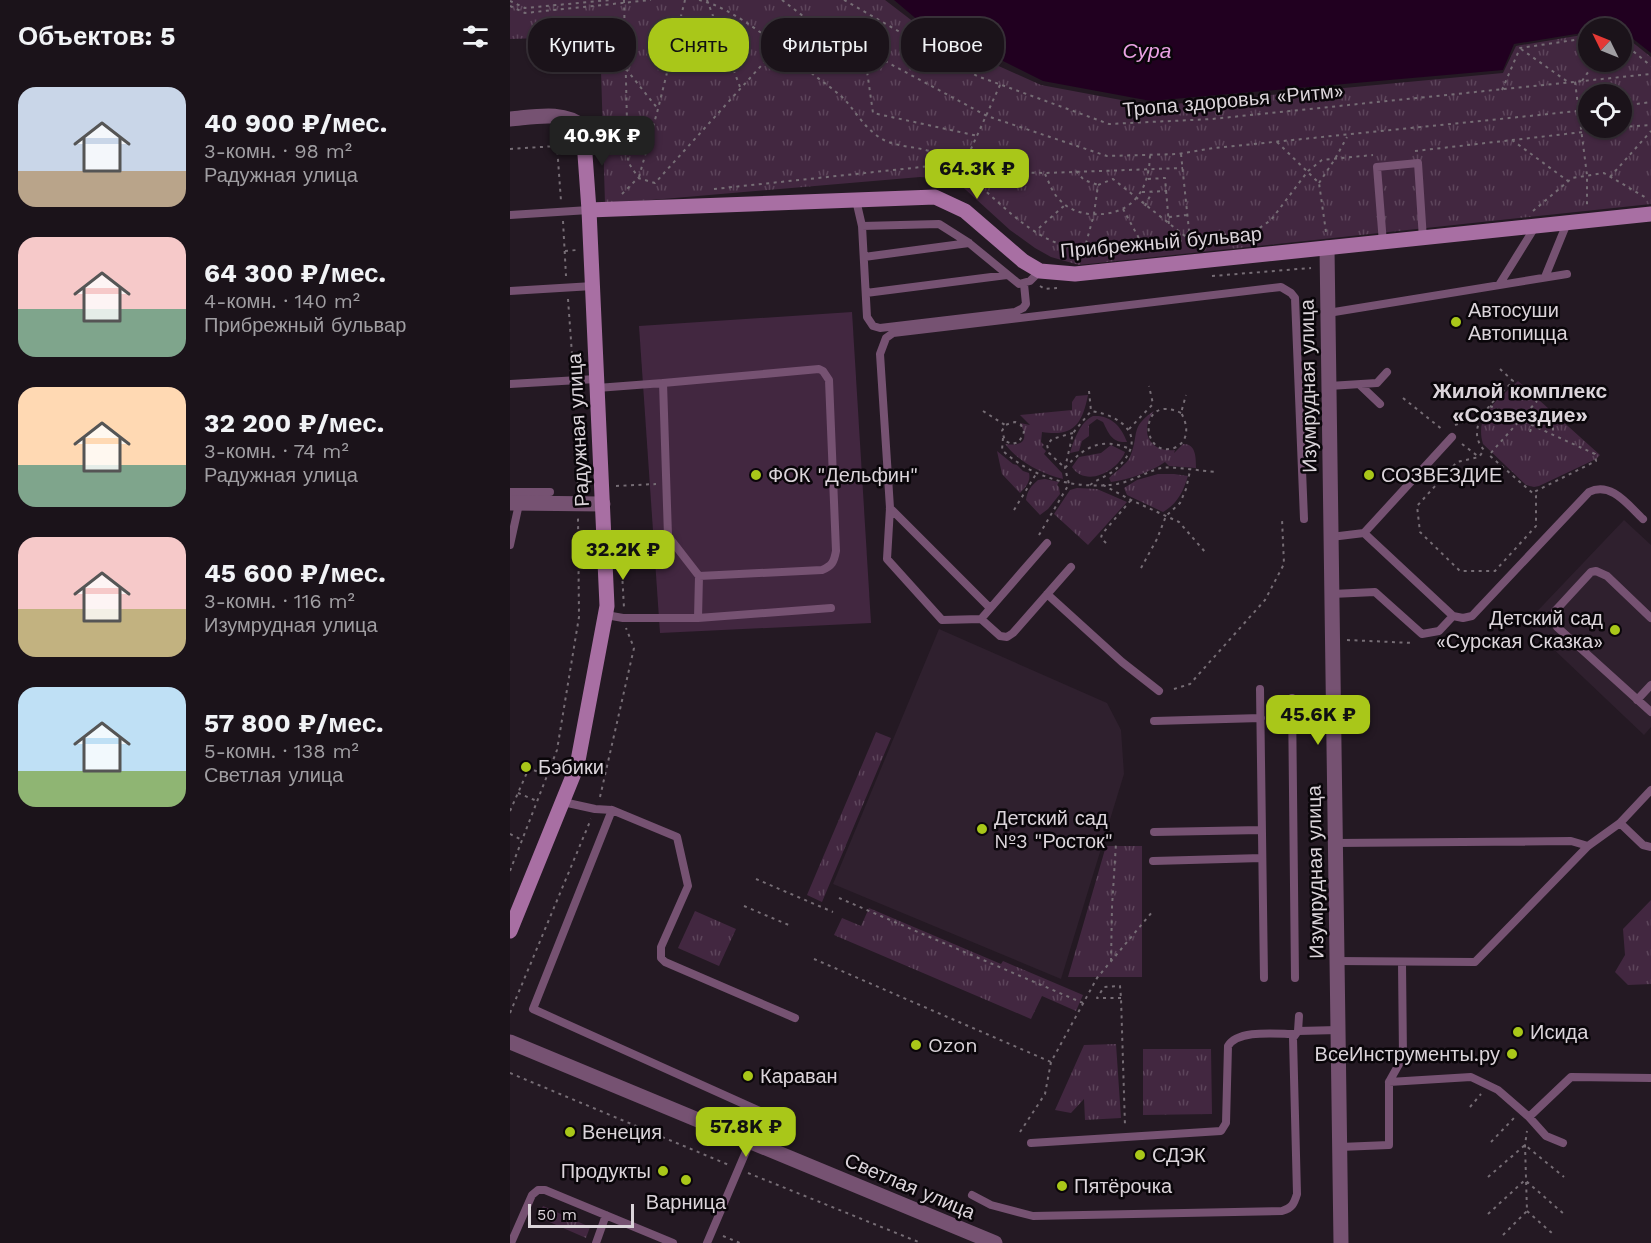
<!DOCTYPE html>
<html lang="ru">
<meta charset="utf-8">
<style>
:root{--surface:#1b131a;--page:#241c23;--text:#f1f3f6;--muted:#a09ea2;--line:#393239;--accent:#a9c719}
body{margin:0;font-family:"Work Sans",sans-serif;background:var(--page);color:var(--text);height:100vh;display:flex;flex-direction:column;font-size:22px;white-space:nowrap}
*{box-sizing:border-box;margin:0}
p{font-size:20px;color:var(--muted)}
.icon{flex:none;width:33px;height:33px;fill:none;stroke:currentColor;stroke-width:2;stroke-linecap:round;stroke-linejoin:round}
.map{position:relative;flex:1;overflow:hidden}
.drawer{display:flex;flex-direction:column;background:var(--surface);width:510px}
.drawer>*{flex:none}
.hud{position:absolute;left:18px;top:18px;width:570px;height:54px;display:flex;gap:12px}
.needle{width:39px;rotate:313deg}
.fabs{position:absolute;left:1068px;top:18px;display:grid;gap:12px}
.fabs a{display:grid;place-items:center;width:54px;height:54px;border-radius:50%;background:var(--surface);box-shadow:0 2px 4px #0004,0 0 0 2px var(--line);font-size:30px}
.scale{position:absolute;left:18px;bottom:15px;width:106px;box-sizing:border-box;padding-left:6px;border:3px solid #dbd4da;border-top:0;font-size:16px;line-height:21px;white-space:nowrap;color:#dbd4da;-webkit-text-stroke:4px #0a060a;paint-order:stroke}
.price{position:absolute;translate:-50% -51px;padding:0 14px;border-radius:12px;background:var(--accent);color:#111;font-size:20px;line-height:39px;filter:drop-shadow(0 2px 3px #0008)}
.price::after{content:'';position:absolute;left:50%;top:36px;width:18px;height:14px;margin-left:-9px;background:inherit;clip-path:polygon(0 0,100% 0,50% 100%)}
.price.selected{background:#222;color:#fff}
ul{padding:0;list-style:none}
li{display:flex;align-items:center;gap:18px;height:150px;padding:0 18px}
li span{display:grid;place-items:center;flex:none;width:168px;height:120px;border-radius:18px;color:#555}
li>.icon{margin-inline-start:auto}
span .icon{width:72px;height:72px;fill:#fffc;stroke-width:1}
li b{font-size:26px}
h2{display:flex;justify-content:space-between;align-items:center;height:72px;padding:0 18px;font-size:26px}
.tag{padding:0 21px;border-radius:24px;background:var(--surface);box-shadow:0 2px 4px #0004,0 0 0 2px var(--line);font-size:21px;line-height:54px}
.tag.selected{background:var(--accent);color:#111}
main{display:flex;flex:1;min-height:0}
.map>svg:first-child{display:block}
.built{fill:#2f202e}
.grass{fill:url(#grass-tufts);fill-rule:evenodd}
.pitch{fill:#422740}
.water{fill:#210020}
.lines{fill:none;stroke-linecap:round;stroke-linejoin:round}
.path{stroke:#766d75;stroke-width:2;stroke-dasharray:3 4.5;stroke-linecap:butt}
.service{stroke:#765272;stroke-width:8}
.minor{stroke:#765272;stroke-width:15}
.secondary{stroke:#a86fa3;stroke-width:15}
.poi-dot{fill:#a9c719;stroke:#0a060a;stroke-width:2}
.labels{text-anchor:middle;dominant-baseline:central;stroke-width:5;stroke-linejoin:round;paint-order:stroke}
.street-label{font-size:20px;fill:#dbd4da;stroke:#0a060a}
.poi-label{font-size:20px;fill:#dbd4da;stroke:#0a060a;text-anchor:start}
.water-label{font-size:21px;font-style:italic;fill:#eaa2e3;stroke:#0a060a}
.neighbourhood-label{font-size:21px;font-weight:bold;fill:#dbd4da;stroke:#0a060a}
</style>
<main>
<section class="drawer">
<h2>Объектов: 5<svg class="icon" aria-label="filters" viewBox="0 0 24 24"><path d="M4 7h16M4 17h16"/><circle cx="9" cy="7" r="2"/><circle cx="15" cy="17" r="2"/></svg></h2>
<ul>
<li><span style="background:linear-gradient(#c9d6e8 70%,#b9a48a 0)"><svg class="icon" aria-label="home" viewBox="0 0 24 24"><path d="M3 11l9-7 9 7M6 9v11h12V9"/></svg></span><div><b>40 900 ₽/мес.</b><p>3-комн. · 98 m²</p><p>Радужная улица</p></div></li>
<li><span style="background:linear-gradient(#f6c9c9 60%,#7fa58c 0)"><svg class="icon" aria-label="home" viewBox="0 0 24 24"><path d="M3 11l9-7 9 7M6 9v11h12V9"/></svg></span><div><b>64 300 ₽/мес.</b><p>4-комн. · 140 m²</p><p>Прибрежный бульвар</p></div></li>
<li><span style="background:linear-gradient(#ffd9b3 65%,#7fa58c 0)"><svg class="icon" aria-label="home" viewBox="0 0 24 24"><path d="M3 11l9-7 9 7M6 9v11h12V9"/></svg></span><div><b>32 200 ₽/мес.</b><p>3-комн. · 74 m²</p><p>Радужная улица</p></div></li>
<li><span style="background:linear-gradient(#f6c9c9 60%,#c2b280 0)"><svg class="icon" aria-label="home" viewBox="0 0 24 24"><path d="M3 11l9-7 9 7M6 9v11h12V9"/></svg></span><div><b>45 600 ₽/мес.</b><p>3-комн. · 116 m²</p><p>Изумрудная улица</p></div></li>
<li><span style="background:linear-gradient(#bfe0f5 70%,#8fb573 0)"><svg class="icon" aria-label="home" viewBox="0 0 24 24"><path d="M3 11l9-7 9 7M6 9v11h12V9"/></svg></span><div><b>57 800 ₽/мес.</b><p>5-комн. · 138 m²</p><p>Светлая улица</p></div></li>
</ul>
</section>
<div class="map">
<svg width="1141" height="1243" viewBox="0 0 1141 1243">
<defs>
<pattern id="grass-tufts" width="24" height="20" patternUnits="userSpaceOnUse" patternTransform="scale(1.5)"><rect width="24" height="20" fill="#422740"/><path d="M3 7l-1-3M5 7V3M7 7l1-3M15 17l-1-3M17 17v-4M19 17l1-3" fill="none" stroke="#5d455b"/></pattern>
</defs>
<rect width="100%" height="100%" fill="#241923"/>
<path class="built" d="M 1114,520 L 1141,545 L 1141,727 L 1134,735 L 1016,623 Z
M 429,629 L 597,703 L 611,730 L 614,774 L 551,979 L 323,884 Z"/>
<path class="grass" d="M 0,0 L 375,0 L 422,36 L 531,85 L 643,106 L 993,73 L 1006,46 L 1078,34 L 1078,62 L 1112,62 L 1112,34 L 1141,57 L 1141,204 L 569,265 L 541,257 L 525,248 L 500,230 L 445,180 L 410,177 L 95,204 L 90,36 L 0,39 ZM 1078,94 L 1112,94 L 1112,128 L 1078,128 Z
M 1008,381 L 1090,455 L 1086,459 L 1029,486 L 1024,487 L 1016,485 L 973,444 C 964,414 988,400 1008,381 Z
M 578,395 C 572,425 563,437 532,432 L 531,442 L 534,445 L 532,447 L 536,451 L 534,454 L 552,473 L 553,479 C 531,474 509,462 495,444 C 514,447 519,439 510,423 L 520,425 L 510,415 L 562,410 L 562,402 L 566,396 Z
M 644,411 C 629,431 639,453 665,450 L 664,453 L 673,444 C 686,443 686,458 686,468 L 659,466 L 655,462 C 639,473 620,479 601,482 L 599,478 C 606,471 616,465 620,457 C 630,433 619,428 644,411 Z
M 583,416 C 601,415 611,426 617,442 C 602,443 599,434 593,422 L 587,419 L 579,425 L 579,436 L 572,441 L 569,451 L 560,453 C 564,440 570,422 583,416 Z
M 601,445 L 615,452 C 608,471 576,488 562,467 L 569,457 L 591,453 Z
M 487,451 L 503,464 L 507,465 L 513,471 L 519,473 C 521,481 516,487 510,493 L 492,474 Z
M 648,474 L 664,474 L 678,476 C 673,492 668,503 653,512 L 617,495 L 614,488 L 627,480 Z
M 535,479 L 549,482 L 547,485 L 549,487 L 550,494 L 538,509 L 530,515 L 516,500 C 517,491 521,486 528,480 Z
M 567,488 L 587,489 L 617,502 L 578,545 L 544,514 L 560,490 Z
M 366,732 L 381,738 L 312,902 L 297,895 Z
M 596,846 L 632,846 L 632,977 L 558,977 Z
M 1141,900 L 1141,984 L 1118,985 L 1105,972 L 1115,955 L 1113,929 Z
M 359,908 L 491,964 L 493,961 L 573,995 L 566,1011 L 532,996 L 521,1019 L 324,935 L 332,918 L 351,926 Z
M 185,911 L 226,929 L 209,966 L 168,948 Z
M 606,1044 L 611,1118 L 575,1120 L 574,1099 L 561,1113 L 545,1110 L 574,1045 Z
M 633,1049 L 701,1049 L 702,1114 L 633,1115 Z
M 33,1206 L 80,1227 L 76,1238 L 28,1217 Z"/>
<path class="pitch" d="M 342,312 L 361,623 L 150,633 L 129,326 Z"/>
<path class="water" d="M 384,0 L 1141,0 L 1141,53 L 1108,27 L 1078,28 L 1078,32 L 1004,44 L 993,70 L 641,101 L 533,81 L 493,61 L 423,33 Z"/>
<g class="lines">
<path class="path" d="M 114,0 L 118,162 L 128,177
M 189,0 C 225,8 271,48 299,71 C 311,81 324,89 335,100 C 345,111 353,125 365,134 C 383,150 409,144 429,155 C 483,186 520,254 589,250 L 696,238 L 748,229 L 761,220 L 798,171 L 812,160 L 863,155
M 197,0 L 230,87
M 272,0 L 297,19 L 477,116 L 597,156 L 668,154 L 704,148 L 1078,110
M 334,0 L 467,76 L 599,124 L 702,119 L 1141,74
M 0,1 L 15,8 L 100,0
M 0,6 L 15,13 L 141,0
M 1112,42 L 1141,66
M 1011,49 L 1058,82
M 354,50 L 363,113 L 468,136
M 116,69 L 148,109
M 1072,81 L 1085,62
M 1065,82 L 1077,175 L 1077,207
M 490,85 L 451,171 L 535,173 L 673,168
M 992,90 L 1010,48 L 1078,38
M 1112,106 L 1141,102
M 117,124 L 140,137
M 1112,127 L 1141,125
M 1002,140 L 1058,181
M 767,142 L 809,183 L 816,232
M 0,149 L 47,146 L 51,201
M 905,151 L 1109,128
M 671,154 L 680,240
M 566,171 L 574,180 L 588,185
M 535,174 C 539,182 542,192 548,198 C 556,208 568,213 580,214 C 620,217 639,193 640,155
M 129,177 L 148,109 L 175,0
M 1100,177 L 1141,131
M 638,179 L 655,178 L 659,225
M 809,183 L 825,159 L 837,137
M 204,189 L 421,166
M 632,192 L 657,191
M 112,194 L 128,178 L 145,183 L 269,46 L 297,19
M 635,206 L 642,192
M 613,209 L 631,242
M 1023,211 L 1062,178 L 1094,173 L 1138,199
M 659,217 L 677,215
M 53,221 L 56,276
M 529,228 L 555,205
M 55,251 L 67,250
M 572,258 L 584,214 L 588,185 L 603,179 L 680,240
M 702,276 L 801,268
M 530,286 L 535,289 L 547,288
M 58,299 L 63,368
M 990,369 L 1003,381 C 987,399 952,425 974,450 L 969,457 L 947,462 L 907,506 L 910,532 L 950,571 L 985,571 L 1026,526 L 1026,496 L 979,455 L 1027,401
M 579,391 L 581,411
M 64,392 L 68,488
M 893,398 L 933,430
M 980,406 L 1085,454 L 1086,461 L 1022,493
M 473,411 L 495,425 L 492,431 L 495,441 L 502,444 L 509,442 L 514,432 L 511,425 L 505,422 L 495,425
M 671,413 C 628,392 630,459 664,448 C 680,442 678,424 671,413 L 676,395
M 945,425 L 970,416
M 619,429 L 643,404 L 639,386
M 1020,432 L 1023,422 L 1034,417 L 1043,424 L 1043,435
M 563,433 L 542,439 L 537,445 L 539,453 L 555,468 C 575,446 592,437 620,449
M 493,438 L 492,450 C 522,478 566,490 607,484 C 623,481 636,472 651,468 C 661,466 693,471 706,472
M 952,444 L 969,457
M 593,485 L 621,500 L 669,522 L 696,553
M 106,486 L 146,484
M 504,510 L 526,474
M 529,535 L 559,484 L 555,468 L 563,433 L 581,411 C 614,416 638,438 608,467 C 601,475 589,478 580,485
M 110,536 L 114,608
M 596,543 L 591,538 L 592,534 L 621,500
M 631,568 L 647,539 L 656,516 L 670,503 L 676,489 L 680,471
M 837,640 L 903,643
M 664,689 L 680,684 L 755,600 L 774,564 L 772,519
M 8,793 L 27,801
M 90,797 L 124,648 L 116,628
M 0,811 L 19,768 L 37,776
M 0,834 L 12,840
M 0,871 L 47,750 L 69,617 L 68,518
M 246,879 L 323,912
M 329,898 L 573,1003
M 234,906 L 281,926
M 304,959 L 541,1062
M 601,961 L 602,907 L 606,843
M 611,998 L 587,998 L 594,987 L 610,986 L 611,998 L 615,1126
M 0,1013 L 81,819
M 0,1073 L 219,1165
M 960,1107 L 971,1094
M 510,1132 L 535,1094 L 541,1062 L 587,978 L 643,911
M 981,1142 L 1004,1118
M 238,1173 L 411,1243
M 978,1177 L 1015,1145 L 1054,1177
M 1017,1211 L 1043,1234
M 978,1214 L 1015,1180 L 1055,1215
M 993,1235 L 1017,1211 L 1015,1145 L 1017,1131
M 213,1236 L 230,1243"/>
<path class="service" d="M 346,200 L 352,226
M 0,215 L 79,210
M 873,243 L 867,167 L 908,163 L 913,239
M 354,257 L 459,243
M 1035,277 L 1057,223
M 514,284 L 516,304 L 513,308 L 505,312 L 370,328 L 363,326 L 357,317 L 352,226 L 429,224 L 459,243 L 509,284 L 520,281 L 530,271
M 989,285 L 1025,227
M 0,291 L 83,286
M 356,293 L 497,275
M 818,313 L 1057,274
M 153,383 L 309,369 L 313,371 L 319,380 L 326,551 C 324,562 322,566 312,570 L 189,576
M 0,384 L 86,379
M 850,385 L 870,404
M 819,386 L 867,383 L 877,372
M 87,388 L 153,383 L 158,536 L 189,576 L 188,618
M 0,492 L 9,492 L 9,504 L 0,545
M 9,492 L 40,492
M 380,508 L 480,608
M 821,537 L 854,533 L 942,437
M 537,543 L 471,619 L 490,636 L 497,637 L 503,633 L 561,567
M 537,594 L 612,662 L 649,691
M 822,594 L 865,592 L 912,634 L 929,631 L 943,616 L 854,533
M 96,615 L 113,618 L 188,618 L 321,608
M 943,616 L 953,618 L 962,616 L 1079,492 C 1101,481 1118,505 1133,519
M 1141,618 L 1097,576 L 1086,571 L 1081,572 L 1045,611 L 1043,618 L 1047,627 L 1141,712
M 471,619 L 432,620 L 377,559 L 380,508 L 370,354 L 376,338 L 383,333 L 771,287 L 781,293 L 785,298 L 794,519
M 750,689 L 754,978
M 782,698 L 785,978
M 1127,700 L 1141,685
M 644,721 L 751,718
M 53,802 L 85,809 L 102,810 L 167,837 L 178,886 L 151,947 L 151,958 L 155,962 L 285,1018
M 102,810 L 23,1009 L 254,1113
M 1110,823 L 1133,845 L 1141,847
M 644,832 L 752,830
M 825,843 L 1061,841 L 1078,846 L 1110,823 L 1141,790
M 643,861 L 752,858
M 827,961 L 965,962 L 1078,846
M 892,963 L 893,1057 L 879,1082 L 961,1077 L 988,1090 L 1019,1117 L 1061,1077 L 1141,1078
M 788,1031 L 789,1016
M 1019,1117 L 1036,1136 L 1053,1143
M 521,1143 L 711,1131 L 716,1123 L 718,1046 C 728,1029 767,1034 785,1034
M 830,1147 L 879,1145 L 879,1082
M 462,1195 L 481,1205 L 523,1216 L 772,1211 C 782,1208 784,1204 787,1194 L 783,1038 L 788,1031 L 828,1030
M 1,1243 L 22,1195 L 28,1190 L 35,1190 L 163,1243
M 86,1243 L 96,1215
M 197,1243 L 240,1142"/>
<path class="minor" d="M 0,119 C 24,117 54,110 73,127
M 817,248 L 831,1243
M 0,503 L 93,504
M 0,1042 L 485,1243"/>
<path class="secondary" d="M 79,210 L 425,197 L 455,211 L 513,261 L 530,271 L 565,274 L 1141,214
M 0,931 L 67,766 L 97,606 L 79,210 L 73,127"/>
</g>
<g class="poi-dot">
<circle cx="946" cy="322" r="6"/>
<circle cx="246" cy="475" r="6"/>
<circle cx="859" cy="475" r="6"/>
<circle cx="1105" cy="630" r="6"/>
<circle cx="16" cy="767" r="6"/>
<circle cx="472" cy="829" r="6"/>
<circle cx="1008" cy="1032" r="6"/>
<circle cx="406" cy="1045" r="6"/>
<circle cx="1002" cy="1054" r="6"/>
<circle cx="238" cy="1076" r="6"/>
<circle cx="60" cy="1132" r="6"/>
<circle cx="630" cy="1155" r="6"/>
<circle cx="153" cy="1171" r="6"/>
<circle cx="176" cy="1180" r="6"/>
<circle cx="552" cy="1186" r="6"/>
</g>
<g class="labels">
<g class="street-label">
<text transform="translate(723 100) rotate(-5)">Тропа здоровья «Ритм»</text>
<text transform="translate(651 242) rotate(-5)">Прибрежный бульвар</text>
<text transform="translate(798 386) rotate(-91)">Изумрудная улица</text>
<text transform="translate(68 430) rotate(-93)">Радужная улица</text>
<text transform="translate(805 872) rotate(-91)">Изумрудная улица</text>
<text transform="translate(400 1186) rotate(23)">Светлая улица</text>
</g>
<g class="poi-label">
<text x="958" y="310">Автосуши<tspan x="958" dy="23">Автопицца</tspan></text>
<text x="258" y="475">ФОК "Дельфин"</text>
<text x="871" y="475">СОЗВЕЗДИЕ</text>
<text x="1093" y="618" text-anchor="end">Детский сад<tspan x="1093" dy="23">«Сурская Сказка»</tspan></text>
<text x="28" y="767">Бэбики</text>
<text x="484" y="818">Детский сад<tspan x="484" dy="23">№3 "Росток"</tspan></text>
<text x="1020" y="1032">Исида</text>
<text x="418" y="1045">Ozon</text>
<text x="990" y="1054" text-anchor="end">ВсеИнструменты.ру</text>
<text x="250" y="1076">Караван</text>
<text x="72" y="1132">Венеция</text>
<text x="642" y="1155">СДЭК</text>
<text x="141" y="1171" text-anchor="end">Продукты</text>
<text x="564" y="1186">Пятёрочка</text>
<text x="176" y="1202" text-anchor="middle">Варница</text>
</g>
<g class="water-label">
<text x="637" y="50">Сура</text>
</g>
<g class="neighbourhood-label">
<text x="1010" y="390">Жилой комплекс<tspan x="1010" dy="24">«Созвездие»</tspan></text>
</g>
</g>
</svg>
<div class="fabs">
<a><svg class="needle" viewBox="-14 -14 28 28"><path d="M0-13l5 13h-10z" fill="#e53935"/><path d="M0 13l5-13h-10z" fill="#a09ea2"/></svg></a>
<a><svg class="icon" aria-label="locate" viewBox="0 0 24 24"><circle cx="12" cy="12" r="6"/><path d="M12 2v4M12 18v4M2 12h4M18 12h4"/></svg></a>
</div>
<div class="scale">50 m</div>
<b class="price selected" style="left:92px;top:167px">40.9K ₽</b>
<b class="price" style="left:467px;top:200px">64.3K ₽</b>
<b class="price" style="left:113px;top:581px">32.2K ₽</b>
<b class="price" style="left:808px;top:746px">45.6K ₽</b>
<b class="price" style="left:236px;top:1158px">57.8K ₽</b>
<div class="hud">
<a class="tag">Купить</a>
<a class="tag selected">Снять</a>
<a class="tag">Фильтры</a>
<a class="tag">Новое</a>
</div>
</div>
</main>
